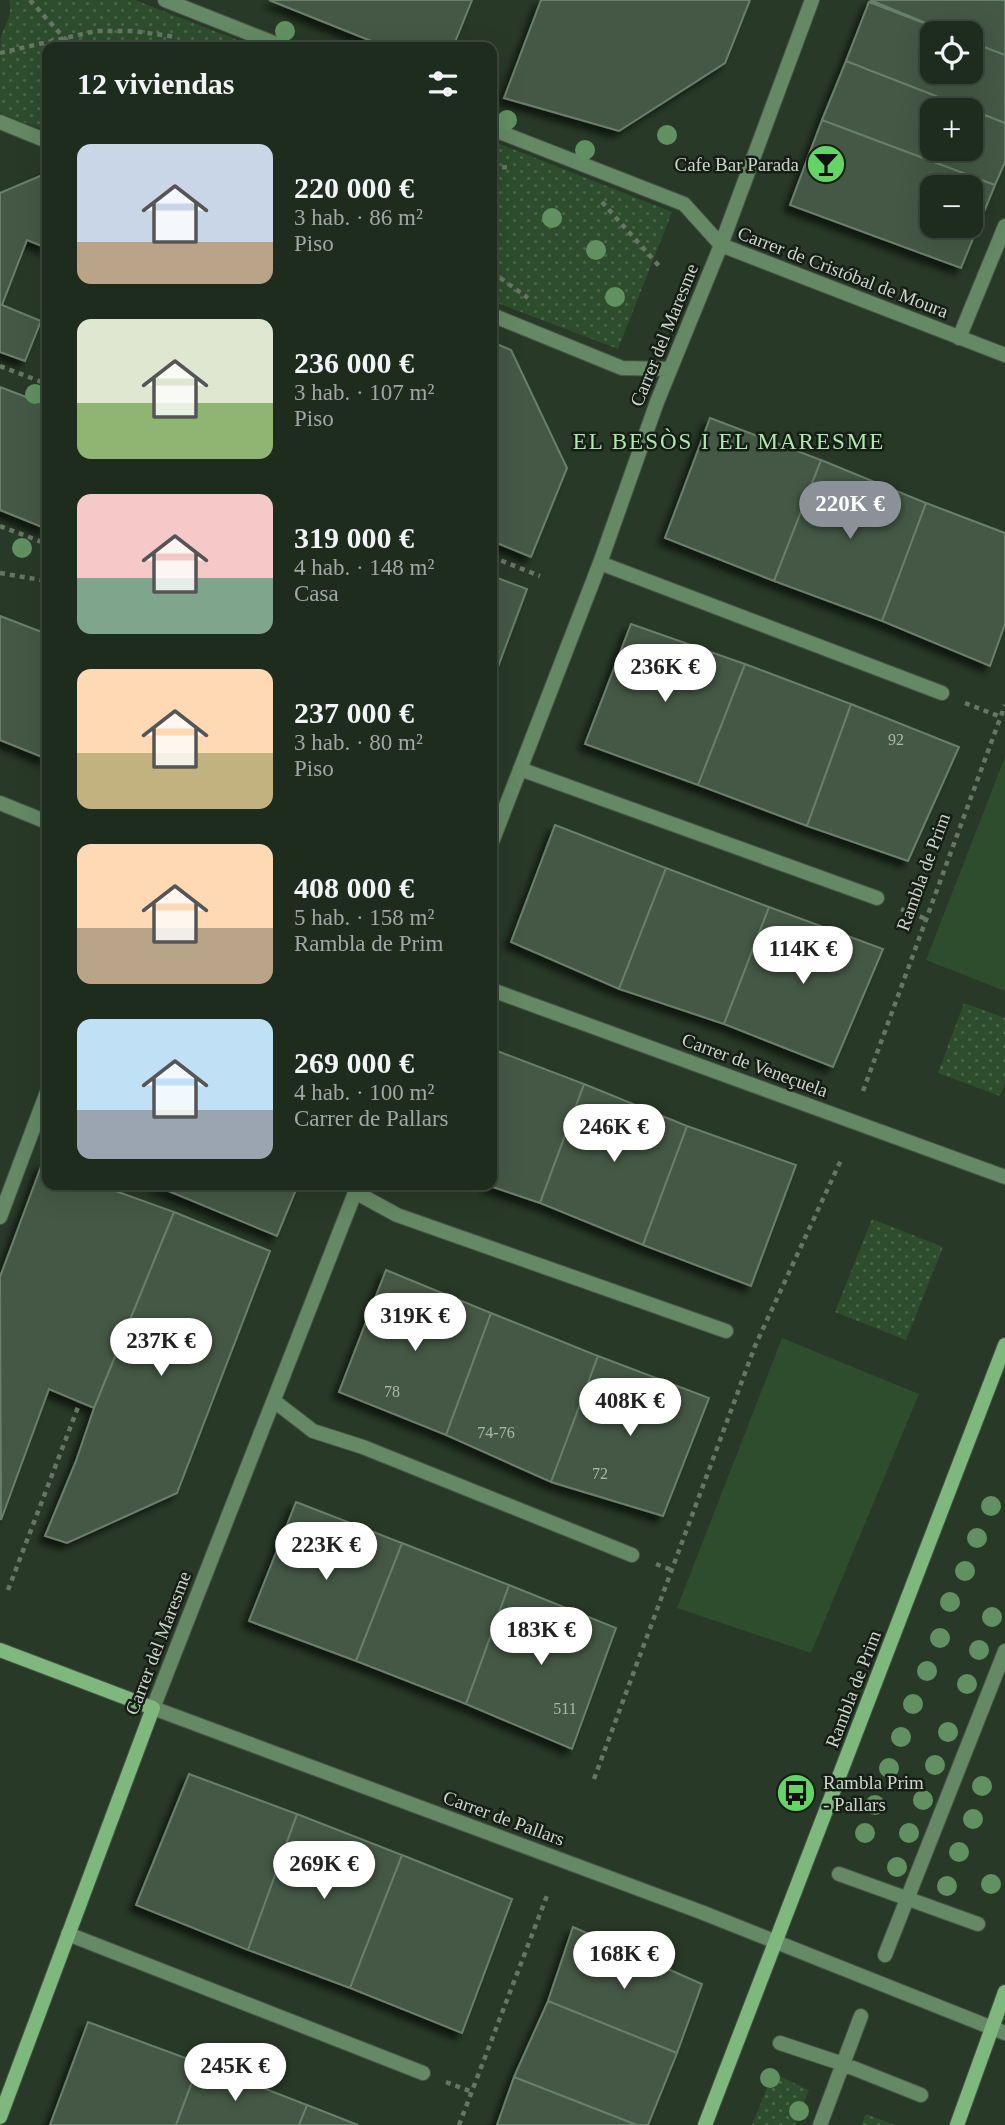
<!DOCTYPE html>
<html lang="es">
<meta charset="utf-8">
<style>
:root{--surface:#1e2c1d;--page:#2b382a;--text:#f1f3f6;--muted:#a1a7a4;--line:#3c483b;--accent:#8c9099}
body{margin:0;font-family:"Times New Roman",serif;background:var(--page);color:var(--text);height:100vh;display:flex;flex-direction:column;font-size:26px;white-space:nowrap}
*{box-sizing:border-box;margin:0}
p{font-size:23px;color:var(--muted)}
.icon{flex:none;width:38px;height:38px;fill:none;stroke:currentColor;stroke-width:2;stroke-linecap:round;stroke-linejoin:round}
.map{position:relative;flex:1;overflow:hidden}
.drawer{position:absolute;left:42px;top:42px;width:455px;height:1148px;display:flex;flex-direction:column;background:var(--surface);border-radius:14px;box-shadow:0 7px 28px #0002,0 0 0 2px var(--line)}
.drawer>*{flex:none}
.tools{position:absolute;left:920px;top:21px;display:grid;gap:14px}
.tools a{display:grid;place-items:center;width:63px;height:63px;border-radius:14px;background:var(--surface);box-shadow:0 7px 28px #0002,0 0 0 2px var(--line);font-size:35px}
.price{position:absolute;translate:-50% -60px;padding:0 16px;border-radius:24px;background:#fff;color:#222;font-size:23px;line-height:46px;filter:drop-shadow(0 2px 4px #0008)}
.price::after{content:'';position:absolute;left:50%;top:42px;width:21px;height:16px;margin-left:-10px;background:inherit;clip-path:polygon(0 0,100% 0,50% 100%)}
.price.selected{background:var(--accent);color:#fff}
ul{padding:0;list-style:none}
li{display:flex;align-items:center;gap:21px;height:175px;padding:0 35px}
li span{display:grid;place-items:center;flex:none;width:196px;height:140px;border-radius:14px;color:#555}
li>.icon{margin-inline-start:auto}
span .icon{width:84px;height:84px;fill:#fffc;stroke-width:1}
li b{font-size:30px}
h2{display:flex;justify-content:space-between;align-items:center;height:84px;padding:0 35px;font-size:30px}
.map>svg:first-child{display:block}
.grass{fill:url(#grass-dots)}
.pitch{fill:#2d4d2d}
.building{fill:#455945;stroke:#6a7f69;stroke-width:2;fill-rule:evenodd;filter:url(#shadow)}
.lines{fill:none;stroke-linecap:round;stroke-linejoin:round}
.street-casing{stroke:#455644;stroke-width:16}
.secondary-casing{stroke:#455644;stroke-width:16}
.path{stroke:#667665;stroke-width:4.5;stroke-dasharray:5 5;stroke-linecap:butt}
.street{stroke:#658964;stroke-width:14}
.secondary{stroke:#7eb87d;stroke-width:14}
.tree{fill:#629161}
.labels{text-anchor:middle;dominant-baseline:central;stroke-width:5;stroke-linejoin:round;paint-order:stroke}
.number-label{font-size:16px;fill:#aab7a9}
.poi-label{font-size:19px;fill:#cbd6ca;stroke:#161e16;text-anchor:end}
.street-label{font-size:19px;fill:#cbd6ca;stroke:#161e16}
.quarter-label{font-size:23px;letter-spacing:2px;fill:#afe9ae;stroke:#161e16}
</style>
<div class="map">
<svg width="1005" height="2125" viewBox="0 0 1005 2125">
<defs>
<pattern id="grass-dots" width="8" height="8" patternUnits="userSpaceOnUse" patternTransform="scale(1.75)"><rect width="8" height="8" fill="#2d4d2d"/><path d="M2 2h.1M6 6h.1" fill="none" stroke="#4a664a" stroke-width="1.8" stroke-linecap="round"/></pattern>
<filter id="shadow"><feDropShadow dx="-6" dy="6" stdDeviation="3.5" flood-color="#0009"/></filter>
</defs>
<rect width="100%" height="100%" fill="#283a27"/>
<path class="grass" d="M 9,0 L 135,0 L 255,47 L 47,47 L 47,131 L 0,113 C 0,96 0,49 1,36 C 6,24 13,14 9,0 Z
M 492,141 L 672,212 L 618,349 L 492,301 Z
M 964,1003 L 1005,1018 L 1005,1083 L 1000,1096 L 938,1073 Z
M 872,1219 L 943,1247 L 906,1340 L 835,1312 Z
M 773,2073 L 809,2090 L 795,2125 L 752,2125 Z
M 866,2114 L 895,2125 L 861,2125 Z"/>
<path class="pitch" d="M 1005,757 L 1005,991 L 926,960 Z
M 782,1338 L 919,1394 L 811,1653 L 677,1608 Z"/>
<path class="building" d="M 269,0 L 472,0 L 453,47 L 386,47 Z
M 541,0 L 750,0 L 725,63 L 619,131 L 504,98 Z
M 870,0 L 1005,0 L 1005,55 L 971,42 L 971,33 L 950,33 Z
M 869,2 L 950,33 L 933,33 L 933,72 L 971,72 L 971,42 L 1005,55 L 1005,123 L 846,61 Z
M 846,61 L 1005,123 L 1005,162 L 995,185 L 822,120 ZM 933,110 L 971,110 L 971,149 L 933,149 Z
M 822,120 L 995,185 L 961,268 L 790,205 ZM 933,187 L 971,187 L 971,226 L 933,226 Z
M 47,173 L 47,248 L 27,240 L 2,305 L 41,321 L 25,361 L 0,352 L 0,193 Z
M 492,342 L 511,350 L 567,468 L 531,557 L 492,541 Z
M 0,387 L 47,405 L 47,529 L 0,510 Z
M 710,418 L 821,460 L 774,581 L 665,538 Z
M 821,460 L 926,503 L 882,621 L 774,581 Z
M 926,503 L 1005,533 L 1005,624 L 990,666 L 882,621 Z
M 492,576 L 527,589 L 492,683 Z
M 0,616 L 47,634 L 47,759 L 0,740 Z
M 631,624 L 745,664 L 698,785 L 585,744 Z
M 745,664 L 851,704 L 807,826 L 698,785 Z
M 851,704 L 959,747 L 908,861 L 807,826 Z
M 555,825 L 666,868 L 619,989 L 511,942 Z
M 666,868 L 769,907 L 724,1024 L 619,989 Z
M 769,907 L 883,949 L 833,1067 L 724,1024 Z
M 492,1049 L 584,1084 L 540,1203 L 487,1185 L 492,1185 Z
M 584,1084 L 687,1126 L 643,1245 L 540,1203 Z
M 687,1126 L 796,1165 L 751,1286 L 643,1245 Z
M 42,1164 L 47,1166 L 47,1185 L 99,1185 L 174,1212 L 94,1408 L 49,1389 L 1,1520 L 0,1277 Z
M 154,1185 L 298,1185 L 277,1236 Z
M 174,1212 L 270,1251 L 177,1493 L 67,1543 L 45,1536 L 76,1461 L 94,1408 Z
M 386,1270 L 491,1313 L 446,1435 L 339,1392 Z
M 491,1313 L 598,1356 L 551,1482 L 446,1435 Z
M 598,1356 L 709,1398 L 663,1516 L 551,1482 Z
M 296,1502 L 402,1543 L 356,1661 L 249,1621 Z
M 402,1543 L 509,1585 L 466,1704 L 356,1661 Z
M 509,1585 L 616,1628 L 572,1749 L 466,1704 Z
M 189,1774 L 297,1814 L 248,1950 L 136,1905 Z
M 297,1814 L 402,1855 L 350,1988 L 248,1950 Z
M 402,1855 L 512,1899 L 462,2033 L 350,1988 Z
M 573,1927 L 702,1984 L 677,2053 L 548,2001 Z
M 548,2001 L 677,2053 L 648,2125 L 637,2125 L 514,2077 Z
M 88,2022 L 199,2063 L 176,2125 L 50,2125 Z
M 199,2063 L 307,2105 L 299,2125 L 176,2125 Z
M 514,2077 L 637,2125 L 497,2125 Z
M 307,2105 L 358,2125 L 299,2125 Z"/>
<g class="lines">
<g class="street-casing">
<path id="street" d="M 165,0 L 284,47
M 0,122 L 47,141
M 492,129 L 684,204 L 721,245 L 1005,355
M 492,315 L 622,368 L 670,369
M 959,338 L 1005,226
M 600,563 L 942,693
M 520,769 L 877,898
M 0,803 L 47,822
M 492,842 L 600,563 L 657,402 L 721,245 L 812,0
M 492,990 L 1005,1177
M 358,1185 L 153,1708 L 701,1912 L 1005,2033
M 355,1192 L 397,1215 L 726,1331
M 0,1217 L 47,1092
M 274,1401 L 313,1431 L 363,1447 L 632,1555
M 839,1874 L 978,1924
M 68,1934 L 423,2073
M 885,1955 L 1005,1651
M 780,2043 L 843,2064 L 921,2095
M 820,2125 L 861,2016"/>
</g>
<g class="secondary-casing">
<path id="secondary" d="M 0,1650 L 153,1708 L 0,2117
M 705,2125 L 1005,1345
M 957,2125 L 1005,1992"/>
</g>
<path class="path" d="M 30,0 L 72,47
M 0,53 L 96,31 L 134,31 L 176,37
M 492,168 L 508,167
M 602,202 L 660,267
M 492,272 L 528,298
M 0,366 L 47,384
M 0,526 L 47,544
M 492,557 L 540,576
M 0,573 L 47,581
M 965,703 L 1001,717
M 901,909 L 926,919
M 863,1091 L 1005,705
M 656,1564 L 672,1570
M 8,1590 L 80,1402
M 594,1779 L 755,1346 L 841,1160
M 446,2082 L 472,2092
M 459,2125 L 548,1893"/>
<use href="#street" class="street"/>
<use href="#secondary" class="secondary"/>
</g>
<g class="tree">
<circle cx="285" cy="31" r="10"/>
<circle cx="507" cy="120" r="10"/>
<circle cx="667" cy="135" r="10"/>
<circle cx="585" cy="150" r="10"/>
<circle cx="552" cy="218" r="10"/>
<circle cx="596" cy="250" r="10"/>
<circle cx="615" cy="297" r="10"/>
<circle cx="35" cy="394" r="10"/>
<circle cx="22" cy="548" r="10"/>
<circle cx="991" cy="1506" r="10"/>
<circle cx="977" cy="1538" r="10"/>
<circle cx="965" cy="1571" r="10"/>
<circle cx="950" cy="1602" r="10"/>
<circle cx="992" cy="1617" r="10"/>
<circle cx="940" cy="1638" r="10"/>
<circle cx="979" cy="1650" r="10"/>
<circle cx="927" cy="1671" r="10"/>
<circle cx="967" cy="1684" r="10"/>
<circle cx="913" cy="1704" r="10"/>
<circle cx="948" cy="1732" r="10"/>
<circle cx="901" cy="1737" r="10"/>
<circle cx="935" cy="1765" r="10"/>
<circle cx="889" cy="1768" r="10"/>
<circle cx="982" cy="1786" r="10"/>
<circle cx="923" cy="1800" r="10"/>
<circle cx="875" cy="1805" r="10"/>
<circle cx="973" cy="1819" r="10"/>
<circle cx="865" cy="1833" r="10"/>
<circle cx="909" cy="1833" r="10"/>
<circle cx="959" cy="1852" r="10"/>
<circle cx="897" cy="1867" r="10"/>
<circle cx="991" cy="1884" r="10"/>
<circle cx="947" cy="1886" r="10"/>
<circle cx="770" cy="2078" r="10"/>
<circle cx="799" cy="2111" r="10"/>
</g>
<defs>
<g id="bar-disc" transform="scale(2.0125)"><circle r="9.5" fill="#65d467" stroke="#161e16"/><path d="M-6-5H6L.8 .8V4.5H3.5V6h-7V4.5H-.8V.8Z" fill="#111"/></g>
<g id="bus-disc" transform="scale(2.0125)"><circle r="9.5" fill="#65d467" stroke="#161e16"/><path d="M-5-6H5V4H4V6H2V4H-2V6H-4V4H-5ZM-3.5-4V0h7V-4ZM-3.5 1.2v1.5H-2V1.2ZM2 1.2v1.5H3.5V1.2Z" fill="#111"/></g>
</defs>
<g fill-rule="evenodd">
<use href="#bar-disc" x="826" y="164"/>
<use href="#bus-disc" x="796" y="1793"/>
</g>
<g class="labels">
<g class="number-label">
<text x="896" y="739">92</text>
<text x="392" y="1391">78</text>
<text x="496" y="1432">74-76</text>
<text x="600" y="1473">72</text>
<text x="565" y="1708">511</text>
</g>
<g class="poi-label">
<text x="799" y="164">Cafe Bar Parada</text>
<text x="823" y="1782" text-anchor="start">Rambla Prim<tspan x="823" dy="22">- Pallars</tspan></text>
</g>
<g class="street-label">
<text transform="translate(843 272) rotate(21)">Carrer de Cristóbal de Moura</text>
<text transform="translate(664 335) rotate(-68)">Carrer del Maresme</text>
<text transform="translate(923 872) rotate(-70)">Rambla de Prim</text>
<text transform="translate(755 1065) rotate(20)">Carrer de Veneçuela</text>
<text transform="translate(158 1643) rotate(-69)">Carrer del Maresme</text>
<text transform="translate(853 1689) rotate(-69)">Rambla de Prim</text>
<text transform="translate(504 1818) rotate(20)">Carrer de Pallars</text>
</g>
<g class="quarter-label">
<text x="729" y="441">EL BESÒS I EL MARESME</text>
</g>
</g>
</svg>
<div class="tools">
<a><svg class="icon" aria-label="locate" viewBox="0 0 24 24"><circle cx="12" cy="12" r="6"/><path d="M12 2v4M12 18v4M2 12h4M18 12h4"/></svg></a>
<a>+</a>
<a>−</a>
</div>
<b class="price selected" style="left:850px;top:541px">220K €</b>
<b class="price" style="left:665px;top:704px">236K €</b>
<b class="price" style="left:803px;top:986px">114K €</b>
<b class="price" style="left:614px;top:1164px">246K €</b>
<b class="price" style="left:415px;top:1353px">319K €</b>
<b class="price" style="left:161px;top:1378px">237K €</b>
<b class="price" style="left:630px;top:1438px">408K €</b>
<b class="price" style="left:326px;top:1582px">223K €</b>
<b class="price" style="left:541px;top:1667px">183K €</b>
<b class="price" style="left:324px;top:1901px">269K €</b>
<b class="price" style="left:624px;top:1991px">168K €</b>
<b class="price" style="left:235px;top:2103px">245K €</b>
<section class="drawer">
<h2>12 viviendas<svg class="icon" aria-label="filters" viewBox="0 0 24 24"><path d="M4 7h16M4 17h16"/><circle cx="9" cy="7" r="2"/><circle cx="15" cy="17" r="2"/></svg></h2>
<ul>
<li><span style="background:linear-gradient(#c9d6e8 70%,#b9a48a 0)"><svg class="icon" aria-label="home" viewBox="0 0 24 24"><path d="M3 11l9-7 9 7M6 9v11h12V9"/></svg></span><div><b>220 000 €</b><p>3 hab. · 86 m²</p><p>Piso</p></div></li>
<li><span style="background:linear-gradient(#dfe7d0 60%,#8fb573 0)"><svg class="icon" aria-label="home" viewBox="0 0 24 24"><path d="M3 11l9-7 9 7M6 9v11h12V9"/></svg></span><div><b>236 000 €</b><p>3 hab. · 107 m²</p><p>Piso</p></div></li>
<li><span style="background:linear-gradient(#f6c9c9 60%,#7fa58c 0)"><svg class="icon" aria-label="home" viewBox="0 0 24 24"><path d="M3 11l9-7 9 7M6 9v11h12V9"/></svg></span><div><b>319 000 €</b><p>4 hab. · 148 m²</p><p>Casa</p></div></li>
<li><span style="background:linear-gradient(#ffd9b3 60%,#c2b280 0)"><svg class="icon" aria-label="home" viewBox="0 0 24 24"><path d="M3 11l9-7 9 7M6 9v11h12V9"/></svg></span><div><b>237 000 €</b><p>3 hab. · 80 m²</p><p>Piso</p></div></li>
<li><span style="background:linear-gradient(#ffd9b3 60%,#b9a48a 0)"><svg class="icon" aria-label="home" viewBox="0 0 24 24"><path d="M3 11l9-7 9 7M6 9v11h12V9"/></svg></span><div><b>408 000 €</b><p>5 hab. · 158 m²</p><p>Rambla de Prim</p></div></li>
<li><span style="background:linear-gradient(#bfe0f5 65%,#9aa5b1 0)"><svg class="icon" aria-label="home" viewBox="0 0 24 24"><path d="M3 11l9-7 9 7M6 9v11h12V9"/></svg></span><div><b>269 000 €</b><p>4 hab. · 100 m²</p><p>Carrer de Pallars</p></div></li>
</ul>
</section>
</div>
